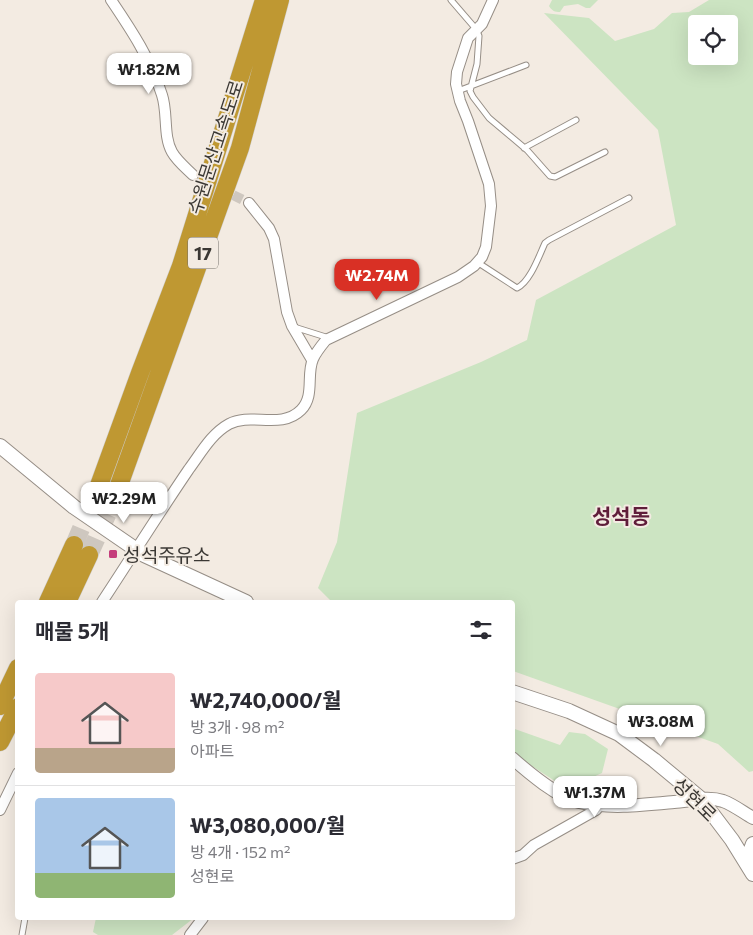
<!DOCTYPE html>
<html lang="ko">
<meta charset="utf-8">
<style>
:root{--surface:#fff;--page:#f2f2f3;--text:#2b2b33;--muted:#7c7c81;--line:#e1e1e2;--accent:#d93025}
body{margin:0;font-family:Commissioner,"Noto Sans KR",sans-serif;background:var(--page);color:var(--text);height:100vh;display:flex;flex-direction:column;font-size:19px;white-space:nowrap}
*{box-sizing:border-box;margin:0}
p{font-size:16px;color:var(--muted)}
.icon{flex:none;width:28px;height:28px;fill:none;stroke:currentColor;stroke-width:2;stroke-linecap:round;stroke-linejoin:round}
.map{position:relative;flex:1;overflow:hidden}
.side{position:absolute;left:15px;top:600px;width:500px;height:320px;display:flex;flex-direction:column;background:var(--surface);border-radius:5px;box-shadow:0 5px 20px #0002}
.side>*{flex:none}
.fabs{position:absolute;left:688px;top:15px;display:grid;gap:10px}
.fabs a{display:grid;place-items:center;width:50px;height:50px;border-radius:5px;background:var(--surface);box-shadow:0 5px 20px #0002;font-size:25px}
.price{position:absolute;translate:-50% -42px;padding:0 11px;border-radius:10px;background:#fff;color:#222;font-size:16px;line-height:32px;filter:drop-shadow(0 1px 2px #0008)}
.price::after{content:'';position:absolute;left:50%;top:30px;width:15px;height:11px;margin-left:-8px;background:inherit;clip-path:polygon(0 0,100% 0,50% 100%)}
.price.selected{background:var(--accent);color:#fff}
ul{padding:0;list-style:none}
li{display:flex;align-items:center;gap:15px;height:125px;padding:0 20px}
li+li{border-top:1px solid var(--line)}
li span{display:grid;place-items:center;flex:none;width:140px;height:100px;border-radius:5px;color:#555}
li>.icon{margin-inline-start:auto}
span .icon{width:60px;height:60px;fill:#fffc;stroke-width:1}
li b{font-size:21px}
h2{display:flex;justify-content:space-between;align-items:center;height:60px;padding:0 20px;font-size:21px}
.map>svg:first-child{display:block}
.green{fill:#cce4c2;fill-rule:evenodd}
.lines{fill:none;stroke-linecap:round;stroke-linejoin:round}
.minor-tunnel{stroke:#cec7bf;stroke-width:10;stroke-dasharray:10 5;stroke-linecap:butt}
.motorway-tunnel{stroke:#cec7bf;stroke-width:18;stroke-dasharray:18 9;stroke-linecap:butt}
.service-casing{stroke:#968e86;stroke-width:7}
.minor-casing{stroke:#968e86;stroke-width:12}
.tertiary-casing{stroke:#968e86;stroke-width:14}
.secondary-casing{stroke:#968e86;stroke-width:16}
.motorway-casing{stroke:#cccbca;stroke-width:19}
.service{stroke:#fff;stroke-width:5}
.minor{stroke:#fff;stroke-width:10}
.tertiary{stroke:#fff;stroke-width:12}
.secondary{stroke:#fff;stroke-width:14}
.motorway{stroke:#bf9832;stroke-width:18}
.poi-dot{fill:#c53d7b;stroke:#f3ebe2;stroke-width:2}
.labels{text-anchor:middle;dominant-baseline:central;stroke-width:4;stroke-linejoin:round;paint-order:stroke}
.shield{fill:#f3ebe2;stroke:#726e68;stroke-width:1}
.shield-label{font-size:18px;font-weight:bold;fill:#3b3834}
.street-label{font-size:19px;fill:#3b3834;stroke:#f3ebe2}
.poi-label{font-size:19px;fill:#3b3834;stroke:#f3ebe2;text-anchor:start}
.quarter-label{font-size:21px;font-weight:bold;fill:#5f1d3a;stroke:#f3ebe2}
</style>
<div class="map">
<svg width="753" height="935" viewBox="0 0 753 935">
<rect width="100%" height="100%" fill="#f3ebe2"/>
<path class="green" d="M 552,0 L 598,0 L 590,8 L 586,8 L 578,4 L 564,6 L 560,12 C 555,12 552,11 549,6 Z
M 709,0 L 753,0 L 753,771 L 749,772 L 718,744 L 513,671 L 512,602 L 332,602 L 318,588 L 337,542 L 357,413 L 481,362 L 527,340 L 536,300 L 676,225 L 658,130 L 544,13 L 589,18 L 615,41 L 654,29 L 672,13 L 689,12 ZM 696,24 L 729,24 L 729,56 L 696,56 Z
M 512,728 L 560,745 L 569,732 L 585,734 L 608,749 L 602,773 L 567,789 L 521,759 L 513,751 Z
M 96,918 L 194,918 L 172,935 L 98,935 L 93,932 Z"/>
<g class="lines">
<path class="minor-tunnel" d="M 193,175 L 249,203"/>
<path class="motorway-tunnel" d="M 74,545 L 97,491
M 89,555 L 113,502"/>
<g class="service-casing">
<path id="service" d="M 451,0 L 476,29 L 479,36 L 477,64 L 470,91 L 473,97 L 489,118 L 527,150 L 550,176 L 555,177 L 605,152
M 458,91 L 526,65
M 524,148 L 576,120
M 477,262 L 517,288 C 530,282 539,256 545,243 L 549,240 L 629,198
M 294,327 L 329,338
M 22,935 L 25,918"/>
</g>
<g class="minor-casing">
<path id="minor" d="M 111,0 C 132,31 151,60 162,95 C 168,113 163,136 172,152 C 177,161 186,168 193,175
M 249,203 L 269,228 L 274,239 L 287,312 L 292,326 L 312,360
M 102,602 C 131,558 159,513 189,469 C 201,453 211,434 229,424 C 251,412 281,430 301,410 C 315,396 306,375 313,359 C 316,352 321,346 326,340 L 458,277 L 474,266 L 482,257 L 486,247 L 491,206 L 489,184 L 468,121 L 460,101 L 456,84 L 457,72 L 468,38 L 482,24 L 493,0
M 0,810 L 18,773
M 512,859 L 523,855 L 534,845 L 596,810 L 600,805
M 190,935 L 203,918"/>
</g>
<g class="tertiary-casing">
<path id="tertiary" d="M 512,758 C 529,773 557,797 579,802 C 609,809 643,805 674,802 C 690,801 708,796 723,801 C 734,805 744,813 753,818"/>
</g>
<g class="secondary-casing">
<path id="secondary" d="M 0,446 L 74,507 L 144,555 L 246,602
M 512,692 L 569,711 L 619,734 L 654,760 L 701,799 L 732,840 L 753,874
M 752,868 L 749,855 L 753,844"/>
</g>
<g class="motorway-casing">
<path id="motorway" d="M 97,491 L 140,373 L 181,266 L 264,0
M 113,502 L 240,148 L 280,0
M 48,602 L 74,545
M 67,602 L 89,555
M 0,706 L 18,668
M 0,742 L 18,707"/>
</g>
<use href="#service" class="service"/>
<use href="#minor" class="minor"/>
<use href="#tertiary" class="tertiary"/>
<use href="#secondary" class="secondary"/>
<use href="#motorway" class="motorway"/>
</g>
<rect class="poi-dot" x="108" y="549" width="10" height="10" rx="2.5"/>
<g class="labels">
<rect class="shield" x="188" y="237.5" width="30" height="31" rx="4"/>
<g class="shield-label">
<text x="203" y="253">17</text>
</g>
<g class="street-label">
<text transform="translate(215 147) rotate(-72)">수원문산고속도로</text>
<text transform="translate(695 799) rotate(45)">성현로</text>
</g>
<g class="poi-label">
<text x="123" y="554">성석주유소</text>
</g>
<g class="quarter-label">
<text x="621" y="515">성석동</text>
</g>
</g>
</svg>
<div class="fabs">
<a><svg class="icon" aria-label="locate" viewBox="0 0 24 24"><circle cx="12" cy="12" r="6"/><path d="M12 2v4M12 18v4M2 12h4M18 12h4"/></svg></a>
</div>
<b class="price" style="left:149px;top:95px">₩1.82M</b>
<b class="price selected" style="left:377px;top:301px">₩2.74M</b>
<b class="price" style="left:124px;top:524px">₩2.29M</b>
<b class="price" style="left:661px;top:747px">₩3.08M</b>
<b class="price" style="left:595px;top:818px">₩1.37M</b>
<section class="side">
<h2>매물 5개<svg class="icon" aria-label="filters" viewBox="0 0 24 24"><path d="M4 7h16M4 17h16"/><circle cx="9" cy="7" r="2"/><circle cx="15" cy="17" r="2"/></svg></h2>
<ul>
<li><span style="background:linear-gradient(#f6c9c9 75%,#b9a48a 0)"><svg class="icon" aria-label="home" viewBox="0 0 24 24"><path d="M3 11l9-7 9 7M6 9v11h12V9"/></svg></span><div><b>₩2,740,000/월</b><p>방 3개 · 98 m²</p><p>아파트</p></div></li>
<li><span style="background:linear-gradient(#a9c7e8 75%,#8fb573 0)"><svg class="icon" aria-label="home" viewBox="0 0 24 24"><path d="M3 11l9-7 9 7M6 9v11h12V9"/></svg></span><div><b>₩3,080,000/월</b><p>방 4개 · 152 m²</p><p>성현로</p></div></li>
</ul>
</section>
</div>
